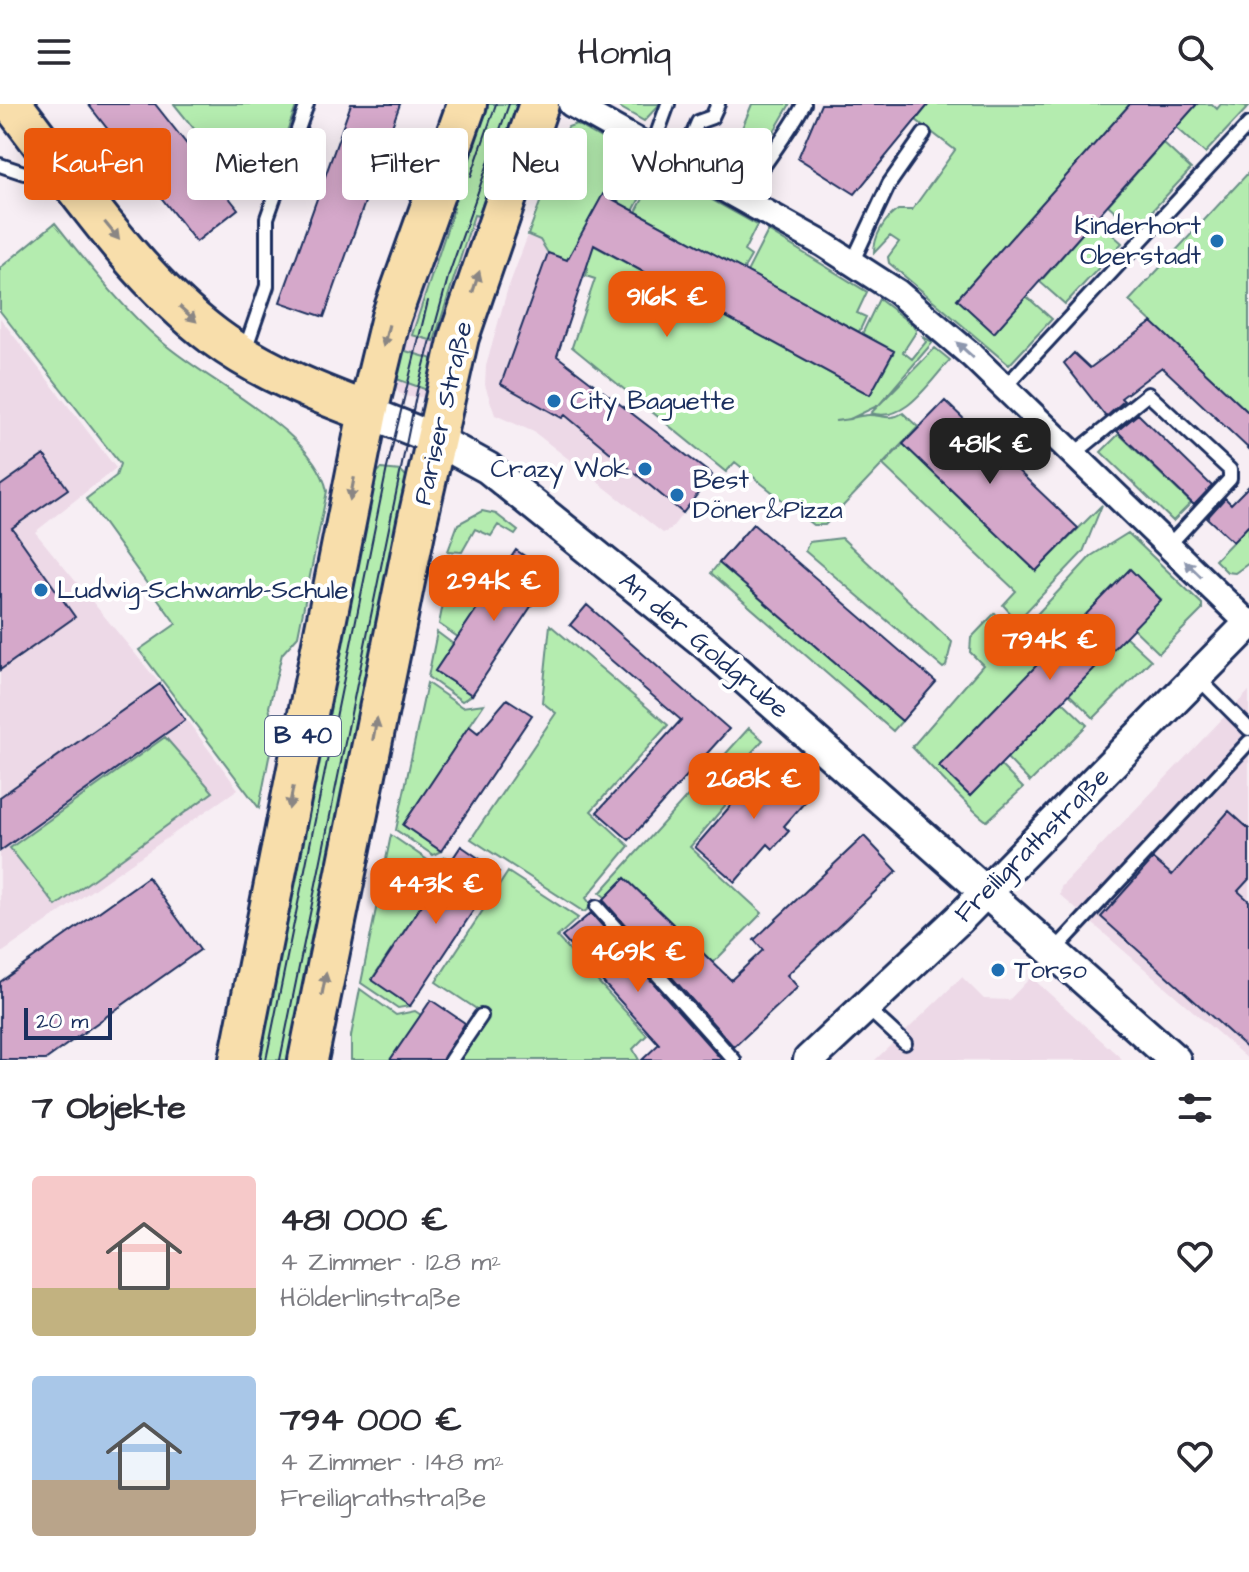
<!DOCTYPE html>
<html lang="de">
<meta charset="utf-8">
<style>
:root{--surface:#fff;--page:#f7f7f7;--text:#2b2b33;--muted:#7c7c81;--accent:#ea580c}
body{margin:0;font-family:"Architects Daughter",sans-serif;background:var(--page);color:var(--text);height:100vh;display:flex;flex-direction:column;font-size:30px;white-space:nowrap}
*{box-sizing:border-box;margin:0}
p{font-size:26px;color:var(--muted)}
.icon{flex:none;width:44px;height:44px;fill:none;stroke:currentColor;stroke-width:2;stroke-linecap:round;stroke-linejoin:round}
.map{position:relative;height:956px;overflow:hidden}
.drawer{display:flex;flex-direction:column;background:var(--surface);flex:1}
.drawer>*{flex:none}
.banner{position:absolute;left:24px;top:24px;width:800px;height:72px;display:flex;gap:16px}
.scale{position:absolute;left:24px;bottom:20px;width:88px;box-sizing:border-box;padding-left:8px;border:4px solid #1b2f5e;border-top:0;font-size:22px;line-height:28px;white-space:nowrap;color:#1b2f5e;-webkit-text-stroke:6px #fff;paint-order:stroke}
.price{position:absolute;translate:-50% -68px;padding:0 18px;border-radius:16px;background:var(--accent);color:#fff;font-size:26px;line-height:52px;filter:drop-shadow(0 2px 4px #0008)}
.price::after{content:'';position:absolute;left:50%;top:48px;width:24px;height:18px;margin-left:-12px;background:inherit;clip-path:polygon(0 0,100% 0,50% 100%)}
.price.on{background:#222;color:#fff}
ul{padding:0;list-style:none}
li{display:flex;align-items:center;gap:24px;height:200px;padding:0 32px}
li span{display:grid;place-items:center;flex:none;width:224px;height:160px;border-radius:8px;color:#555}
li>.icon{margin-inline-start:auto}
span .icon{width:96px;height:96px;fill:#fffc;stroke-width:1}
li b{font-size:34px}
h2{display:flex;justify-content:space-between;align-items:center;height:96px;padding:0 32px;font-size:34px}
.pill{padding:0 28px;border-radius:8px;background:var(--surface);box-shadow:0 4px 20px #0003;font-size:28px;line-height:72px}
.pill.on{background:var(--accent);color:#fff}
header{display:flex;justify-content:space-between;align-items:center;height:104px;padding:0 32px;background:var(--surface);font-size:36px;font-weight:600}
.map>svg:first-child{display:block}
.built{fill:#edd9e7}
.green{fill:#b4ecaf;stroke:#688e86;stroke-width:2}
.building{fill:#d5a8ca;stroke:#1b2f5e;stroke-width:2}
.lines{fill:none;stroke-linecap:round;stroke-linejoin:round}
.service-casing{stroke:#1b2f5e;stroke-width:18}
.minor-casing{stroke:#1b2f5e;stroke-width:30}
.tertiary-casing{stroke:#1b2f5e;stroke-width:36}
.primary-casing{stroke:#1b2f5e;stroke-width:44}
.service{stroke:#fff;stroke-width:12}
.minor{stroke:#fff;stroke-width:24}
.tertiary{stroke:#fff;stroke-width:30}
.primary{stroke:#f8deab;stroke-width:38}
.tram{stroke:#1b2f5e;stroke-width:2}
.oneway{fill:#8a8684}
.oneway2{fill:#8d97ae}
.poi-dot{fill:#1f6fb2;stroke:#fff;stroke-width:3}
.labels{text-anchor:middle;dominant-baseline:central;stroke-width:8;stroke-linejoin:round;paint-order:stroke}
.shield{fill:#fff;stroke:#5f6d8e;stroke-width:2}
.shield-label{font-size:24px;font-weight:bold;fill:#1b2f5e}
.poi-label{font-size:26px;fill:#1b2f5e;stroke:#fff;text-anchor:start}
.street-label{font-size:26px;fill:#1b2f5e;stroke:#fff}
</style>
<header><svg class="icon" aria-label="menu" viewBox="0 0 24 24"><path d="M4 6h16M4 12h16M4 18h16"/></svg>Homiq<svg class="icon" aria-label="search" viewBox="0 0 24 24"><circle cx="10" cy="10" r="6"/><path d="M15 15l6 6"/></svg></header>
<div class="map">
<svg width="1249" height="956" viewBox="0 0 1249 956">
<rect width="100%" height="100%" fill="#f7eef4"/>
<filter id="ink" filterUnits="userSpaceOnUse"><feTurbulence type="fractalNoise" baseFrequency=".0125" numOctaves="2"/><feDisplacementMap in="SourceGraphic" scale="16" xChannelSelector="R" yChannelSelector="G"/><feConvolveMatrix kernelMatrix="1 2 1 2 8 2 1 2 1" color-interpolation-filters="sRGB"/></filter>
<g filter="url(#ink)">
<path class="built" d="M 482,0 L 523,0 L 430,287 L 422,293 L 409,293 L 399,289 L 394,281 L 399,245 Z
M 528,131 L 540,136 L 548,149 L 588,164 L 557,252 L 712,371 L 670,426 L 663,429 L 534,328 L 495,311 L 485,281 L 486,262 L 507,187 Z
M 0,214 L 116,364 L 35,428 L 160,580 L 238,685 L 0,850 Z
M 1249,587 L 1249,956 L 1060,791 L 1061,783 Z
M 962,873 L 984,895 L 1009,896 L 1031,873 L 1123,956 L 875,956 L 893,939 L 899,945 L 911,932 L 906,927 Z"/>
<path class="green" d="M 174,0 L 297,0 L 269,76 L 240,82 Z
M 482,0 L 523,0 L 483,113 L 474,111 L 434,237 L 412,231 L 454,104 L 446,101 Z
M 614,0 L 660,0 L 644,17 Z
M 752,0 L 790,0 L 747,74 L 698,44 L 715,54 L 718,51 L 703,41 L 699,31 L 704,29 L 733,46 Z
M 929,0 L 1130,0 L 957,195 L 994,228 L 1026,192 L 1052,215 L 1009,261 L 889,159 L 888,153 L 899,138 L 890,132 L 874,149 C 874,132 884,115 898,106 L 912,106 L 955,46 L 916,16 Z
M 1197,0 L 1212,0 L 1217,5 L 1221,0 L 1249,2 L 1205,49 L 1176,23 Z
M 576,20 L 647,60 L 633,87 L 641,92 L 633,107 L 580,134 L 870,291 L 894,248 L 862,230 L 879,195 L 915,223 L 916,228 L 903,248 L 912,255 L 926,238 L 923,233 L 933,238 L 879,301 L 850,315 L 835,317 C 847,317 858,311 869,311 C 883,311 890,317 903,309 L 918,323 L 825,421 L 813,421 L 735,358 L 726,368 L 572,243 L 595,175 L 586,172 L 588,164 L 548,149 L 540,136 L 528,131 L 568,23 Z
M 1163,39 L 1191,65 L 1135,125 L 1108,101 Z
M 658,66 L 757,121 L 744,147 L 751,152 L 743,166 L 636,108 Z
M 1249,68 L 1249,309 L 1129,197 Z
M 1095,115 L 1122,139 L 1065,200 L 1040,178 Z
M 55,119 C 88,160 121,203 162,238 C 209,279 315,327 327,387 L 298,532 L 282,550 L 269,603 L 274,628 L 259,704 L 139,546 L 176,520 L 86,395 L 116,372 L 120,360 L 0,207 L 0,164 Z
M 768,127 L 867,188 L 857,209 L 866,213 L 859,228 L 747,168 Z
M 935,244 L 950,256 C 929,278 905,320 871,309 Z
M 399,245 L 439,257 L 430,287 L 394,274 Z
M 1119,330 L 1191,399 L 1173,417 L 1101,348 Z
M 903,340 L 1036,467 L 1102,401 L 1083,448 L 1021,513 L 1013,512 L 1003,501 L 1016,487 L 883,361 Z
M 381,365 L 401,367 L 410,376 L 294,956 L 255,956 L 374,371 Z
M 482,407 L 496,410 L 518,427 L 515,431 L 498,421 L 491,432 L 475,425 L 462,448 L 448,447 L 458,420 Z
M 1249,421 L 1249,459 L 1235,469 L 1227,468 L 1215,456 Z
M 1128,429 L 1202,500 L 1202,506 L 1159,549 L 1133,524 L 1161,495 L 1130,466 L 939,662 L 970,692 L 1000,661 L 1023,684 L 987,717 C 975,711 926,657 912,643 L 983,561 L 970,548 L 971,534 L 995,509 C 1006,520 1011,526 1026,522 L 1091,452 Z
M 842,434 L 952,538 L 946,562 L 943,564 L 805,447 L 809,438 Z
M 719,459 L 902,617 L 893,627 L 711,469 Z
M 450,465 L 487,490 L 458,533 L 439,520 Z
M 550,521 L 668,621 L 591,707 L 629,742 L 586,794 L 592,802 L 584,808 L 471,735 L 556,609 L 542,598 Z
M 437,528 L 453,540 L 435,567 L 472,591 L 462,597 L 428,573 Z
M 1125,532 L 1151,556 L 1094,614 L 1069,590 Z
M 427,579 L 462,603 L 484,600 L 403,721 L 441,747 L 433,751 L 396,726 Z
M 1062,597 L 1087,621 L 1030,678 L 1007,654 Z
M 749,624 L 763,636 L 716,688 L 728,698 L 690,743 L 762,809 L 713,859 L 625,774 L 606,794 L 600,789 Z
M 165,633 L 213,688 L 56,802 L 10,744 Z
M 391,731 L 432,759 L 446,753 L 451,757 L 372,875 L 410,902 L 398,904 L 361,879 Z
M 508,768 L 578,814 L 557,833 L 647,931 L 633,945 L 639,956 L 453,956 L 484,910 L 436,878 Z
M 360,885 L 396,911 L 415,907 L 421,911 L 390,956 L 351,956 L 351,932 Z"/>
<path class="building" d="M 88,0 L 155,0 L 238,105 L 196,138 Z
M 351,0 L 400,0 L 324,213 L 280,198 Z
M 821,0 L 929,0 L 855,90 L 798,54 Z
M 1130,0 L 1197,0 L 994,229 L 957,195 Z
M 603,90 L 894,247 L 870,291 L 594,141 L 557,252 L 712,371 L 683,409 L 565,311 L 562,314 L 501,280 L 548,149 L 567,156 Z
M 1152,218 L 1249,309 L 1249,345 L 1162,263 L 1121,294 L 1124,297 L 1106,313 L 1064,259 L 1074,249 L 1090,264 Z
M 945,297 L 1078,424 L 1036,467 L 903,340 Z
M 1138,310 L 1212,382 L 1194,401 L 1117,327 Z
M 44,351 L 68,385 L 12,424 L 75,513 L 0,566 L 0,382 Z
M 1249,382 L 1249,421 L 1233,438 L 1207,414 L 1225,394 L 1231,400 Z
M 753,420 L 936,578 L 902,617 L 719,459 Z
M 516,446 L 552,471 L 472,591 L 435,567 Z
M 1130,465 L 1161,496 L 970,692 L 939,662 Z
M 587,501 L 729,625 L 629,736 L 597,708 L 681,616 L 570,521 Z
M 160,580 L 185,616 L 0,747 L 0,693 Z
M 507,595 L 532,611 L 441,747 L 403,721 L 469,622 L 478,629 Z
M 770,656 L 811,691 L 784,722 L 789,727 L 773,745 L 768,740 L 735,778 L 695,743 Z
M 1229,707 L 1249,725 L 1249,775 L 1238,787 L 1249,797 L 1249,946 L 1101,813 L 1153,755 L 1172,771 Z
M 864,732 L 897,767 L 787,871 L 798,883 L 734,943 L 603,796 L 625,774 L 731,876 L 763,846 L 754,836 Z
M 461,742 L 499,768 L 410,902 L 372,876 Z
M 148,773 L 200,846 L 45,956 L 0,956 L 0,878 Z
M 591,809 L 721,955 L 720,956 L 642,956 L 659,940 L 562,833 Z
M 431,896 L 465,919 L 442,956 L 390,956 Z"/>
<g class="lines">
<g class="service-casing">
<path id="service" d="M 652,44 L 668,0
M 680,60 L 698,18 L 712,13 L 718,0
M 0,61 L 24,69 L 56,66
M 743,95 C 761,61 786,34 804,0
M 852,159 L 889,80 L 924,30
M 245,246 L 267,182 L 267,114 L 307,0
M 1005,283 L 1249,20
M 1074,350 L 1148,290 L 1230,366 L 1230,375 L 1169,441
M 1198,574 L 1249,625
M 597,803 L 734,956
M 1053,848 L 1249,638
M 866,903 L 905,939
M 451,956 L 481,912"/>
</g>
<g class="minor-casing">
<path id="minor" d="M 571,0 L 823,140 L 896,187 L 971,251 L 1249,520"/>
</g>
<g class="tertiary-casing">
<path id="tertiary" d="M 368,308 L 435,335 L 488,364 L 706,540 L 1175,956
M 809,956 L 959,815 L 1249,520"/>
</g>
<g class="primary-casing">
<path id="primary" d="M 12,0 C 74,80 134,172 215,233 C 259,266 317,289 368,308
M 239,956 L 368,308 L 391,213 L 467,0
M 308,956 L 417,418 L 459,233 L 539,0"/>
</g>
<use href="#service" class="service"/>
<use href="#minor" class="minor"/>
<use href="#tertiary" class="tertiary"/>
<use href="#primary" class="primary"/>
<path class="tram" d="M 471,72 L 496,0
M 266,956 L 387,364 L 428,197
M 280,956 L 417,287 L 449,170 L 509,0"/>
</g>
<defs><path id="oneway-solid" d="M-6-.8H1V-3.2L6.5 0L1 3.2V.8H-6Z" transform="scale(2)"/></defs>
<g class="oneway">
<use href="#oneway-solid" transform="translate(112 127) rotate(51)"/>
<use href="#oneway-solid" transform="translate(476 178) rotate(-72)"/>
<use href="#oneway-solid" transform="translate(188 210) rotate(42)"/>
<use href="#oneway-solid" transform="translate(386 232) rotate(104)"/>
<use href="#oneway-solid" transform="translate(352 385) rotate(101)"/>
<use href="#oneway-solid" transform="translate(375 625) rotate(-79)"/>
<use href="#oneway-solid" transform="translate(291 694) rotate(101)"/>
<use href="#oneway-solid" transform="translate(324 880) rotate(-79)"/>
</g>
<g class="oneway2">
<use href="#oneway-solid" transform="translate(965 246) rotate(-138)"/>
<use href="#oneway-solid" transform="translate(1193 465) rotate(-135)"/>
</g>
</g>
<g class="poi-dot">
<circle cx="1217" cy="137" r="8"/>
<circle cx="554" cy="297" r="8"/>
<circle cx="645" cy="365" r="8"/>
<circle cx="677" cy="391" r="8"/>
<circle cx="41" cy="486" r="8"/>
<circle cx="998" cy="866" r="8"/>
</g>
<g class="labels">
<rect class="shield" x="265" y="612" width="76" height="40" rx="6"/>
<g class="shield-label">
<text x="303" y="632">B 40</text>
</g>
<g class="poi-label">
<text x="1201" y="122" text-anchor="end">Kinderhort<tspan x="1201" dy="30">Oberstadt</tspan></text>
<text x="570" y="297">City Baguette</text>
<text x="629" y="365" text-anchor="end">Crazy Wok</text>
<text x="693" y="376">Best<tspan x="693" dy="30">Döner&amp;Pizza</tspan></text>
<text x="57" y="486">Ludwig-Schwamb-Schule</text>
<text x="1014" y="866">Torso</text>
</g>
<g class="street-label">
<text transform="translate(443 309) rotate(-77)">Pariser Straße</text>
<text transform="translate(704 541) rotate(40)">An der Goldgrube</text>
<text transform="translate(1032 741) rotate(-45)">Freiligrathstraße</text>
</g>
</g>
</svg>
<div class="scale">20 m</div>
<b class="price" style="left:667px;top:235px">916K €</b>
<b class="price on" style="left:990px;top:382px">481K €</b>
<b class="price" style="left:494px;top:519px">294K €</b>
<b class="price" style="left:1050px;top:578px">794K €</b>
<b class="price" style="left:754px;top:717px">268K €</b>
<b class="price" style="left:436px;top:822px">443K €</b>
<b class="price" style="left:638px;top:890px">469K €</b>
<div class="banner">
<a class="pill on">Kaufen</a>
<a class="pill">Mieten</a>
<a class="pill">Filter</a>
<a class="pill">Neu</a>
<a class="pill">Wohnung</a>
</div>
</div>
<section class="drawer">
<h2>7 Objekte<svg class="icon" aria-label="filters" viewBox="0 0 24 24"><path d="M4 7h16M4 17h16"/><circle cx="9" cy="7" r="2"/><circle cx="15" cy="17" r="2"/></svg></h2>
<ul>
<li><span style="background:linear-gradient(#f6c9c9 70%,#c2b280 0)"><svg class="icon" aria-label="home" viewBox="0 0 24 24"><path d="M3 11l9-7 9 7M6 9v11h12V9"/></svg></span><div><b>481 000 €</b><p>4 Zimmer · 128 m²</p><p>Hölderlinstraße</p></div><svg class="icon" aria-label="heart" viewBox="0 0 24 24"><path d="M12 20l-8-8c-3-5 5-10 8-4 3-6 11-1 8 4z"/></svg></li>
<li><span style="background:linear-gradient(#a9c7e8 65%,#b9a48a 0)"><svg class="icon" aria-label="home" viewBox="0 0 24 24"><path d="M3 11l9-7 9 7M6 9v11h12V9"/></svg></span><div><b>794 000 €</b><p>4 Zimmer · 148 m²</p><p>Freiligrathstraße</p></div><svg class="icon" aria-label="heart" viewBox="0 0 24 24"><path d="M12 20l-8-8c-3-5 5-10 8-4 3-6 11-1 8 4z"/></svg></li>
</ul>
</section>
